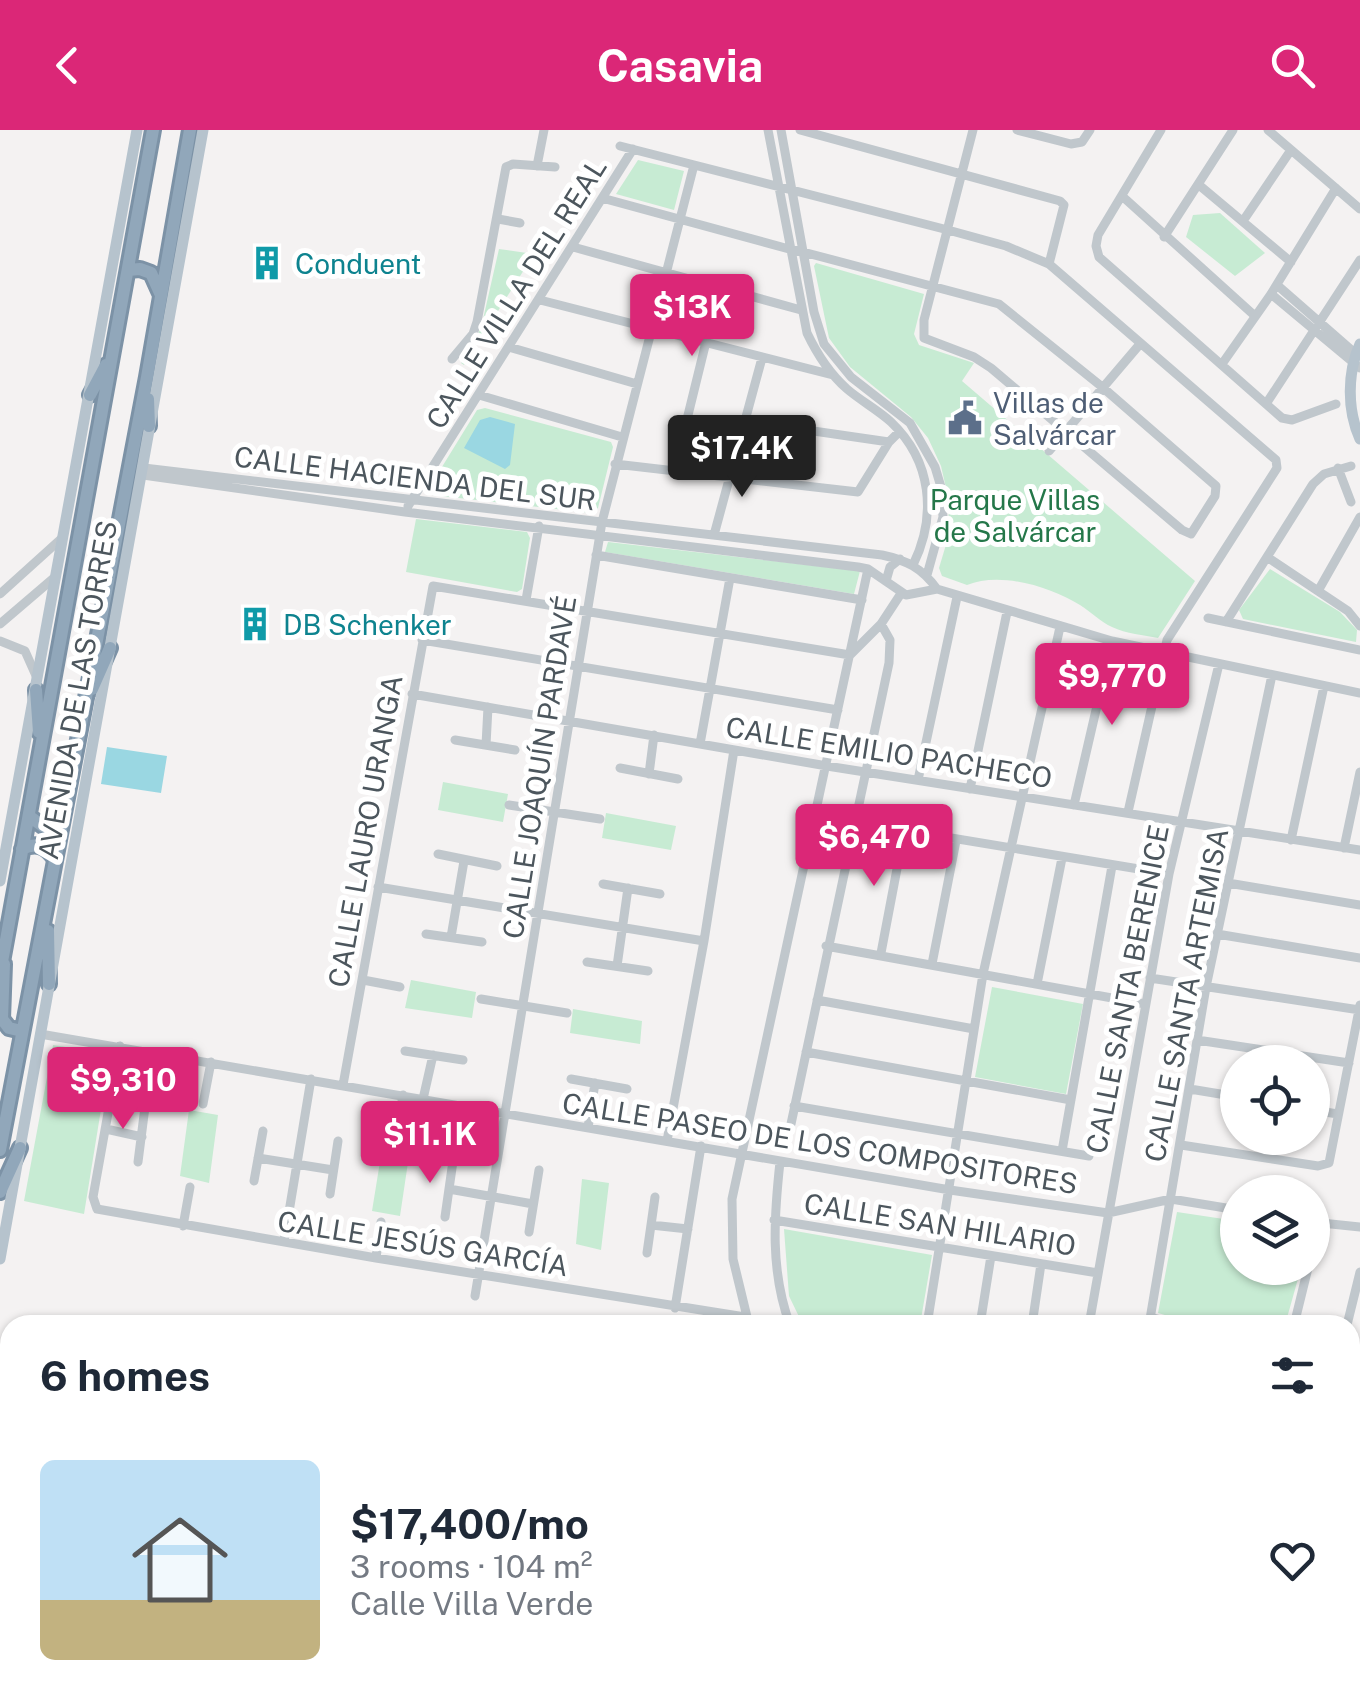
<!DOCTYPE html>
<meta charset="utf-8">
<style>
:root{--surface:#fff;--page:#f6f6f7;--text:#1f2937;--muted:#747a83;--line:#e0e1e3;--accent:#db2777}
body{margin:0;font-family:"Public Sans",sans-serif;background:var(--page);color:var(--text);height:100vh;display:flex;flex-direction:column;font-size:38px;white-space:nowrap}
*{box-sizing:border-box;margin:0}
p{font-size:32px;color:var(--muted)}
.icon{flex:none;width:55px;height:55px;fill:none;stroke:currentColor;stroke-width:2;stroke-linecap:round;stroke-linejoin:round}
.map{position:relative;flex:1;overflow:hidden}
.details{position:absolute;left:0px;top:1185px;width:1360px;height:392px;display:flex;flex-direction:column;background:var(--surface);border-radius:30px 30px 0 0;box-shadow:0 2px 8px #0004}
.details>*{flex:none}
.tools{position:absolute;left:1220px;top:915px;display:grid;gap:20px}
.tools a{display:grid;place-items:center;width:110px;height:110px;border-radius:50%;background:var(--surface);box-shadow:0 2px 8px #0004;font-size:50px}
.price{position:absolute;translate:-50% -85px;padding:0 22px;border-radius:10px;background:var(--accent);color:#fff;font-size:32px;line-height:65px;filter:drop-shadow(0 2px 5px #0008)}
.price::after{content:'';position:absolute;left:50%;top:60px;width:30px;height:22px;margin-left:-15px;background:inherit;clip-path:polygon(0 0,100% 0,50% 100%)}
.price.active{background:#222;color:#fff}
ul{padding:0;list-style:none}
li{display:flex;align-items:center;gap:30px;height:250px;padding:0 40px}
li+li{border-top:2px solid var(--line)}
li span{display:grid;place-items:center;flex:none;width:280px;height:200px;border-radius:15px;color:#555}
li>.icon{margin-inline-start:auto}
span .icon{width:120px;height:120px;fill:#fffc;stroke-width:1}
li b{font-size:42px}
h2{display:flex;justify-content:space-between;align-items:center;height:120px;padding:0 40px;font-size:42px}
header{display:flex;justify-content:space-between;align-items:center;height:130px;padding:0 40px;background:var(--accent);color:#fff;font-size:45px;font-weight:700}
.map>svg:first-child{display:block}
.green{fill:#c7ebd3}
.water{fill:#9ad7e2}
.lines{fill:none;stroke-linecap:round;stroke-linejoin:round}
.highway-casing{stroke:#7c92a6;stroke-width:18}
.minor{stroke:#c0c7cc;stroke-width:9}
.major{stroke:#b6c3cd;stroke-width:11}
.highway{stroke:#91a7ba;stroke-width:12}
.labels{text-anchor:middle;dominant-baseline:central;stroke-width:10;stroke-linejoin:round;paint-order:stroke}
.culture-label{font-size:28px;fill:#0d838f;stroke:#fff;text-anchor:start}
.street-label{font-size:28px;fill:#4c565d;stroke:#fff}
.service-label{font-size:28px;fill:#4e5e75;stroke:#fff;text-anchor:start}
.park-label{font-size:28px;fill:#247749;stroke:#fff}
</style>
<header><svg class="icon" aria-label="back" viewBox="0 0 24 24"><path d="M15 5l-7 7 7 7"/></svg>Casavia<svg class="icon" aria-label="search" viewBox="0 0 24 24"><circle cx="10" cy="10" r="6"/><path d="M15 15l6 6"/></svg></header>
<div class="map">
<svg width="1360" height="1577" viewBox="0 0 1360 1577">
<rect width="100%" height="100%" fill="#f4f2f2"/>
<path class="green" d="M 638,30 L 684,41 L 674,80 L 616,64 Z
M 1220,83 L 1265,123 L 1235,146 L 1186,107 L 1193,85 Z
M 499,119 L 534,124 L 464,235 L 461,233 L 481,198 Z
M 816,133 L 924,164 L 914,204 L 919,215 L 974,233 L 962,251 L 1195,451 L 1158,508 C 1144,505 1126,504 1112,497 C 1101,492 1091,482 1080,475 C 1051,457 1000,441 967,455 L 942,446 L 939,438 L 948,408 L 949,371 L 941,336 L 928,308 L 911,287 L 850,237 L 829,208 L 814,136 Z
M 485,278 L 611,312 L 613,317 L 598,378 L 592,383 L 432,365 L 429,358 L 477,280 Z
M 416,389 L 527,402 L 530,408 L 522,459 L 517,462 L 406,442 Z
M 608,412 L 860,441 L 854,464 L 605,422 Z
M 1270,439 L 1340,482 L 1357,500 L 1356,512 L 1243,489 L 1239,480 Z
M 443,652 L 508,664 L 503,692 L 438,680 Z
M 606,683 L 676,696 L 671,720 L 602,708 Z
M 411,850 L 476,862 L 472,888 L 405,878 Z
M 992,857 L 1083,874 L 1066,964 L 975,947 Z
M 573,879 L 642,891 L 640,914 L 570,903 Z
M 53,915 L 110,924 L 84,1084 L 24,1071 Z
M 189,980 L 218,985 L 209,1053 L 180,1046 Z
M 383,1013 L 410,1019 L 400,1086 L 372,1081 Z
M 582,1049 L 609,1053 L 601,1120 L 576,1114 Z
M 1177,1082 L 1237,1091 L 1238,1138 L 1301,1138 L 1285,1195 L 1199,1195 L 1158,1183 Z
M 784,1099 L 932,1125 L 920,1195 L 803,1195 L 789,1166 Z"/>
<path class="water" d="M 490,287 L 515,294 L 510,335 L 505,339 L 464,318 L 480,290 Z
M 107,617 L 167,626 L 161,663 L 101,654 Z"/>
<g class="lines">
<g class="highway-casing">
<path id="highway" d="M 128,140 L 140,139 L 151,143 L 160,163
M 90,265 L 106,235
M 148,269 L 149,296
M 92,559 L 110,518
M 36,560 L 39,602
M 29,686 L 44,697 L 60,698
M 22,719 C 36,712 46,716 54,728
M 48,801 L 49,854
M 4,834 L 2,889 L 9,898 L 22,901
M 0,843 L 153,0
M 0,1020 L 147,247 L 190,0
M 0,1062 L 20,1018"/>
</g>
<path class="minor" d="M 768,0 L 807,203 C 817,224 830,244 847,259 C 861,271 878,280 891,292 C 932,331 937,386 913,435
M 781,0 L 814,182 L 824,214 L 851,247 L 910,293 L 935,337 L 941,357 L 943,387 L 927,445
M 800,0 L 1060,71 L 1064,75 L 1049,134
M 1017,0 L 1071,14 L 1082,12 L 1090,0
M 1161,0 L 1098,105 L 1096,116 L 1099,127 L 1282,288 L 1292,290 L 1336,274
M 1268,0 L 1360,79
M 620,16 L 948,100 L 1006,116 L 1049,134 L 1276,330 L 1277,338 L 1167,510 L 1128,682
M 537,36 L 544,0
M 1199,55 L 1291,132
M 1122,66 L 1255,186
M 602,68 L 789,119 L 803,122 L 999,174 L 1101,256 L 1216,356 L 1215,366 L 1191,404 L 1182,400 L 991,238 L 974,227 L 924,208 L 924,190 L 973,0
M 498,89 L 520,93
M 1243,91 L 1291,20
M 1164,107 L 1233,0
M 573,117 L 801,180
M 1277,155 L 1357,225
M 1271,164 L 1360,238
M 540,170 L 833,245
M 509,217 L 637,254
M 452,229 L 473,204 L 477,192 L 506,37 L 513,34 L 555,37
M 1222,234 L 1271,164 L 1336,58
M 479,265 L 622,307
M 1266,274 L 1360,130
M 745,291 L 889,312
M 1049,321 L 1140,214
M 615,334 L 858,362 L 889,312 L 899,302
M 144,338 L 882,425 C 906,430 922,438 937,459
M 1338,338 L 1351,372
M 674,342 L 706,212
M 143,345 L 405,382 L 858,437 L 868,439 L 906,465 L 937,459
M 408,376 L 633,19
M 714,405 L 762,228
M 596,425 L 862,470
M 1267,427 L 1348,481 L 1360,496
M 886,451 L 890,437 L 900,429
M 937,459 L 1112,511 L 1360,563
M 1318,461 L 1360,387
M 0,464 L 62,408
M 526,470 L 539,396
M 1208,488 L 1360,520
M 1226,492 L 1313,354 L 1324,344 L 1351,336
M 0,494 L 55,447
M 422,510 L 838,580
M 0,511 L 25,521 L 37,548
M 412,564 L 827,636 L 1360,720
M 455,610 L 515,620
M 700,614 L 730,448
M 486,615 L 488,577
M 620,638 L 678,649
M 649,644 L 654,605
M 918,650 L 957,467
M 970,659 L 1007,482
M 509,675 L 600,689
M 1074,675 L 1112,511
M 855,692 L 1169,744
M 1291,710 L 1324,556
M 1344,718 L 1360,642
M 438,724 L 497,736
M 1228,753 L 1360,775
M 603,754 L 660,764
M 378,757 L 704,811
M 426,804 L 482,812
M 1217,804 L 1360,828
M 451,807 L 464,731
M 826,816 L 1145,874
M 881,823 L 904,702
M 587,832 L 648,841
M 932,834 L 956,711
M 617,836 L 628,758
M 1150,848 L 1360,880
M 363,850 L 400,857
M 1037,854 L 1062,728
M 481,869 L 567,883
M 817,870 L 974,899
M 40,904 L 950,1060 L 1108,1083 L 1171,1069 L 1238,1080
M 1197,910 L 1349,933
M 120,916 L 93,1067 L 97,1079 L 376,1128 L 745,1187
M 405,921 L 463,930
M 806,922 L 1071,970
M 571,949 L 627,959
M 343,955 L 433,456 L 850,525 L 881,494 L 900,465
M 1190,959 L 1238,967
M 423,969 L 433,925
M 203,974 L 211,932
M 794,976 L 1089,1026
M 1312,980 L 1338,984
M 791,994 L 889,533 L 890,510 L 881,494
M 588,998 L 595,953
M 106,999 L 142,1007
M 397,1004 L 403,965
M 667,1011 L 704,811 L 734,620
M 1181,1015 L 1318,1036 L 1329,1033 L 1360,875
M 1062,1021 L 1112,736
M 258,1028 L 333,1040
M 138,1032 L 145,977
M 780,1032 C 774,1087 770,1141 790,1195
M 254,1051 L 263,1001
M 449,1059 L 533,1074
M 330,1064 L 338,1011
M 445,1087 L 453,1031
M 774,1090 L 1098,1143
M 1312,1092 L 1360,1097
M 651,1095 L 688,1099
M 183,1096 L 190,1057
M 529,1102 L 539,1040
M 284,1112 L 311,949
M 1312,1117 L 1318,1093
M 647,1123 L 655,1067
M 376,1128 L 381,1092
M 475,1166 L 602,392 L 694,35
M 675,1178 L 701,1016
M 1150,1187 L 1178,1195
M 749,1195 L 733,1129 L 732,1069 L 868,439
M 927,1195 L 983,844 L 1060,497
M 980,1195 L 991,1126
M 1032,1195 L 1041,1134
M 1089,1195 L 1169,744 L 1219,534
M 1149,1195 L 1206,857 L 1272,545
M 1294,1195 L 1308,1138
M 1347,1195 L 1360,1142
M 1350,1245 L 1360,1248
M 1350,1300 L 1360,1303
M 1350,1395 L 1360,1354
M 1350,1465 L 1360,1468"/>
<path class="major" d="M 1360,214 C 1347,243 1347,280 1360,309
M 0,751 L 137,0
M 0,1129 L 203,0
M 1350,1527 L 1360,1493
M 1336,1577 L 1339,1568
M 1352,1577 L 1360,1544"/>
<use href="#highway" class="highway"/>
</g>
<defs>
<g id="building-bare" transform="scale(2.7)"><path d="M-4-6H4V6H1V3H-1V6H-4ZM-2.5-4.3h1.7v1.8h-1.7ZM.8-4.3h1.7v1.8H.8ZM-2.5-1h1.7V.8h-1.7ZM.8-1h1.7V.8H.8Z" fill="#0f9aa8" stroke="#fff" stroke-width="2.5" paint-order="stroke"/></g>
<g id="civic-bare" transform="scale(2.7)"><path d="M-.6-6.5H3V-4.5H.6V-3L4-1V1h2V6H-6V1h2V-1L-.6-3ZM-1.2 2.5V6h2.4V2.5Z" fill="#5c6f8a" stroke="#fff" stroke-width="2.5" paint-order="stroke"/></g>
</defs>
<g fill-rule="evenodd">
<use href="#building-bare" x="267" y="133"/>
<use href="#civic-bare" x="965" y="288"/>
<use href="#building-bare" x="255" y="494"/>
</g>
<g class="labels">
<g class="culture-label">
<text x="295" y="133">Conduent</text>
<text x="283" y="494">DB Schenker</text>
</g>
<g class="street-label">
<text transform="translate(516 163) rotate(-58)">CALLE VILLA DEL REAL</text>
<text transform="translate(415 348) rotate(7)">CALLE HACIENDA DEL SUR</text>
<text transform="translate(77 560) rotate(-80)">AVENIDA DE LAS TORRES</text>
<text transform="translate(889 622) rotate(9)">CALLE EMILIO PACHECO</text>
<text transform="translate(539 637) rotate(-81)">CALLE JOAQUÍN PARDAVÉ</text>
<text transform="translate(365 701) rotate(-80)">CALLE LAURO URANGA</text>
<text transform="translate(1127 859) rotate(-79)">CALLE SANTA BERENICE</text>
<text transform="translate(1186 865) rotate(-79)">CALLE SANTA ARTEMISA</text>
<text transform="translate(820 1013) rotate(9)">CALLE PASEO DE LOS COMPOSITORES</text>
<text transform="translate(940 1094) rotate(9)">CALLE SAN HILARIO</text>
<text transform="translate(423 1113) rotate(9)">CALLE JESÚS GARCÍA</text>
</g>
<g class="service-label">
<text x="993" y="272">Villas de<tspan x="993" dy="32">Salvárcar</tspan></text>
</g>
<g class="park-label">
<text x="1015" y="369">Parque Villas<tspan x="1015" dy="32">de Salvárcar</tspan></text>
</g>
</g>
</svg>
<div class="tools">
<a><svg class="icon" aria-label="locate" viewBox="0 0 24 24"><circle cx="12" cy="12" r="6"/><path d="M12 2v4M12 18v4M2 12h4M18 12h4"/></svg></a>
<a><svg class="icon" aria-label="layers" viewBox="0 0 24 24"><path d="M12 4l9 5-9 5-9-5zM3 14l9 5 9-5"/></svg></a>
</div>
<b class="price" style="left:692px;top:229px">$13K</b>
<b class="price active" style="left:742px;top:370px">$17.4K</b>
<b class="price" style="left:1112px;top:598px">$9,770</b>
<b class="price" style="left:874px;top:759px">$6,470</b>
<b class="price" style="left:123px;top:1002px">$9,310</b>
<b class="price" style="left:430px;top:1056px">$11.1K</b>
<section class="details">
<h2>6 homes<svg class="icon" aria-label="filters" viewBox="0 0 24 24"><path d="M4 7h16M4 17h16"/><circle cx="9" cy="7" r="2"/><circle cx="15" cy="17" r="2"/></svg></h2>
<ul>
<li><span style="background:linear-gradient(#bfe0f5 70%,#c2b280 0)"><svg class="icon" aria-label="home" viewBox="0 0 24 24"><path d="M3 11l9-7 9 7M6 9v11h12V9"/></svg></span><div><b>$17,400/mo</b><p>3 rooms · 104 m²</p><p>Calle Villa Verde</p></div><svg class="icon" aria-label="heart" viewBox="0 0 24 24"><path d="M12 20l-8-8c-3-5 5-10 8-4 3-6 11-1 8 4z"/></svg></li>
</ul>
</section>
</div>
